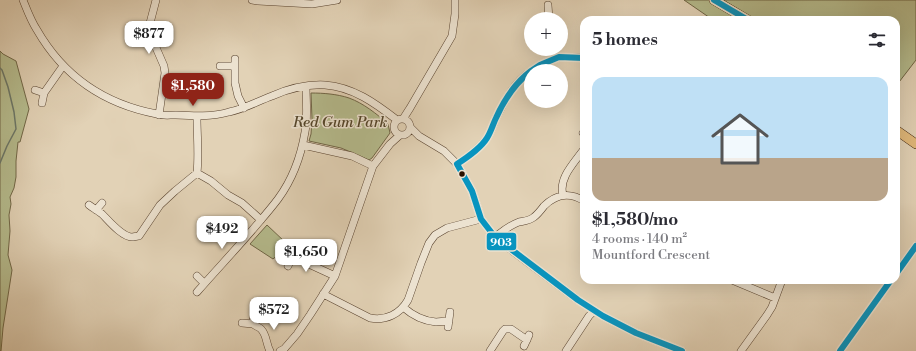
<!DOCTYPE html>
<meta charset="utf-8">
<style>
:root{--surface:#fff;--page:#f2f2f3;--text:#2b2b33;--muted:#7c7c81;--line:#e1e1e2;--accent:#8f2418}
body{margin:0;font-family:"Libre Bodoni",serif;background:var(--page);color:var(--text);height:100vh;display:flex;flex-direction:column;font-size:15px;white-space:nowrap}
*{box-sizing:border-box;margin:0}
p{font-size:13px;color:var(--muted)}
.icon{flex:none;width:22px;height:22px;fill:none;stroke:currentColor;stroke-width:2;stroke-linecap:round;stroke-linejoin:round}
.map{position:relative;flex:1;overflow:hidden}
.drawer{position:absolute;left:580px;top:16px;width:320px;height:268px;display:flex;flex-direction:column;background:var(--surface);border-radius:12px;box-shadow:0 4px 16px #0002}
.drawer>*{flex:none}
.tools{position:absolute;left:524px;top:12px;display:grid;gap:8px}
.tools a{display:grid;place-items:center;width:44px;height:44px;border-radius:50%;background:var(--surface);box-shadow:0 4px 16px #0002;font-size:20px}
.price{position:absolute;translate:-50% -34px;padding:0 9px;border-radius:8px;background:#fff;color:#222;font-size:13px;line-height:26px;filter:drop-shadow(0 1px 2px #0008)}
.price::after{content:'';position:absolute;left:50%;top:24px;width:12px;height:9px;margin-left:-6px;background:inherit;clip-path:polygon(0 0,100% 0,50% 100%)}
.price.selected{background:var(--accent);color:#fff}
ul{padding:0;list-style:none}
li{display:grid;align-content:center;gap:8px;height:212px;padding:0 12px}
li+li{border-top:1px solid var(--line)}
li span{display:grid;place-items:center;height:124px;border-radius:12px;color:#555}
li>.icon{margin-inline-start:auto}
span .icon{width:72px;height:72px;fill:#fffc;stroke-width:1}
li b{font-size:17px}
h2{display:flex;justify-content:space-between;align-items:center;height:48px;padding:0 12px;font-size:17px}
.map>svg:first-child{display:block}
.green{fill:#b5bb8d;stroke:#706646}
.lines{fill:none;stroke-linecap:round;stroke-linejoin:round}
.stream{stroke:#6a7668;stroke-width:1.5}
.minor-casing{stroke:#58422e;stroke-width:8}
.major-casing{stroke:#2a1200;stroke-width:10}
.minor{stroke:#ece2d0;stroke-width:7}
.major{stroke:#e1b97b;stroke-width:9}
.bus-1-casing{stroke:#ece2d0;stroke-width:9}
.bus-1{stroke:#0894bf;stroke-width:6}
.bus-dot{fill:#2a1200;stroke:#ece2d0;stroke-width:1.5}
.labels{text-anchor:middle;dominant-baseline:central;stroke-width:3;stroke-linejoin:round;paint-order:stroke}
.park-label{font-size:15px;font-style:italic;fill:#54452a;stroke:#ece2d0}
.line-badge{stroke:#ece2d0;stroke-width:1.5}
.badge-label{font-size:11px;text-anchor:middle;font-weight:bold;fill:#fff}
</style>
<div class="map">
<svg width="916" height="351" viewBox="0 0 916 351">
<rect width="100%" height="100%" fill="#e2d2b6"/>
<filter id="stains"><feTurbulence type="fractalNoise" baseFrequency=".005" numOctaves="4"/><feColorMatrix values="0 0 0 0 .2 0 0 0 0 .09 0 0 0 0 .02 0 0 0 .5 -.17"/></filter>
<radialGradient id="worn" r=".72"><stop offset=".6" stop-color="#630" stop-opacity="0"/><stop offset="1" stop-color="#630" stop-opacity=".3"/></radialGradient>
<path class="green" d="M 684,0 L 916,0 L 916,60 L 896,86 L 896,20 L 713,20 Z
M 0,51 L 3,54 L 16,61 L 29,109 L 20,142 L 18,142 L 16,161 L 16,177 L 14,188 L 10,197 L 11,204 L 9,215 L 10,231 L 8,255 L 12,270 L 3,328 L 1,351 L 0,351 Z
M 311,93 C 323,93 337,94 349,98 C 363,103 377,114 388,124 L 390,133 L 372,158 L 369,160 L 353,153 L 341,148 L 309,141 L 311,134 L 312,119 Z
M 267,225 L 285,242 L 280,253 L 273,259 L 250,244 Z"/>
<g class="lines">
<path class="stream" d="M 0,68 L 2,70 L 8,87 L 14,112 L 16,129 L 7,146 L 0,163"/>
<g class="minor-casing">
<path id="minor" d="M 23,0 C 27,10 31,21 37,30 C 64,77 104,104 157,114 C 163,116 169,115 175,115 C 194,116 211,117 229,112 C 244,109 258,101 272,96 C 288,89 306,84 325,85 C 353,87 375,103 397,120
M 156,0 L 150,23 L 151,32 L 154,43 L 164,66 L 165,73 L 159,115
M 252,0 L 258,1 L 312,4 L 337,0
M 548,5 L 549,19
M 235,59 L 235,83 L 238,96 L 244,108
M 220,66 L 235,66
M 531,71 L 540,65 L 559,57 L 575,57 L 584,58
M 35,90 L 44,93
M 42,103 L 44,93 L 63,66
M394 127a8 8 0 1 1 16 0a8 8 0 1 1-16 0Z
M 403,119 L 410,108 L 452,36 L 455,14 L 455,0
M 410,127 L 419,136 L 444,151 L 457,164 L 472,191 L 481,219 L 495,237 L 514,252 L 578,300 L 603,316 L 636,333 L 682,351
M 583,133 L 584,134
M 303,145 L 352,156 L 373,166
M 457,164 C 468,157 479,149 487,138 C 491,132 493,125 496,118 C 505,100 514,82 531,71
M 197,173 L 211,181 L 228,195 L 242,203 L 261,220
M 563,195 C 558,178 575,162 584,149
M 89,205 C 93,208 98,211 102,214 C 109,221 122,237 132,237 C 134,237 137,236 139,236 L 160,205 L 175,191 L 197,173 C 199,154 197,136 197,117
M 96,210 L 102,203
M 495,237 C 503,231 510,225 519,222 C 524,221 529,221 534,217 C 538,214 541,210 544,206 C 556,194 570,192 584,201
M 285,253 L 335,276
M 288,266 L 292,257
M 896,274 L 916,246
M 197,276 L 204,283
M 732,280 L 775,298
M 197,292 C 218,268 240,245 260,221 C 266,214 272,207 278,199 C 292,180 301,156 305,132 C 308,117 306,101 306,86
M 323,294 L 370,318 C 386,321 400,314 408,300 L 421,263 L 429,243 L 435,235 L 447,228 L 481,219
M 403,307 C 412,315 423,321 436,322 C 440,322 444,321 449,321
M 255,316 L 253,320 L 253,324 C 255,326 259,327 261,329 C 267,335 266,344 270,351
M 242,323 L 253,324
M 448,327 L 450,312
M 524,346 L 529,335
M 280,351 L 284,349 L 297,334 L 310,315 L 335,276 L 373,166 L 390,144 L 400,135
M 490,351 L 503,331 L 505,329 L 511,329 L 527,340
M 566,351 L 589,316 L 594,311
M 741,351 L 767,315 L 772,307 L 782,280
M 840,351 L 891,280"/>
</g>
<g class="major-casing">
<path id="major" d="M 714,0 L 748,20
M 896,130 L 916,144"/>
</g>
<use href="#minor" class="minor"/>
<use href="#major" class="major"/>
<g class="bus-1-casing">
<path id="bus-1" d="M 714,0 L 748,20
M 531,71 C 515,83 504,100 496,118 C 493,124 491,132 487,138 C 480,149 468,157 457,164 L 472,191 L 481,219 L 495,237 L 578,300 L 603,316 L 636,333 L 682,351
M 531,71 L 540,65 L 559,57 L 584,58
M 896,274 L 916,246
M 840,351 L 891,280"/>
</g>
<use href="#bus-1" class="bus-1"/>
</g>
<circle class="bus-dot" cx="462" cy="174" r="3.5"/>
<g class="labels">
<g class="park-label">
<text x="340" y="122">Red Gum Park</text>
</g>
</g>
<rect class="line-badge" x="486" y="232" width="31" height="19" rx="4" fill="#0894bf"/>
<g class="badge-label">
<text x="501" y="246">903</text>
</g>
<rect width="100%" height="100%" filter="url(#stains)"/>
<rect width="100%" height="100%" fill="url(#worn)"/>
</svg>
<div class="tools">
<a>+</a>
<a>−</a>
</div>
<b class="price" style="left:149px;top:55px">$877</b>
<b class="price selected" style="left:193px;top:107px">$1,580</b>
<b class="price" style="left:222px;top:250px">$492</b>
<b class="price" style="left:306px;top:273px">$1,650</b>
<b class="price" style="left:274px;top:331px">$572</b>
<section class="drawer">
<h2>5 homes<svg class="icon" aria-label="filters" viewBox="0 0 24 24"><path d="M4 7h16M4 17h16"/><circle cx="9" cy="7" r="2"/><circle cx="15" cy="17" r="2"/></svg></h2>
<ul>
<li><span style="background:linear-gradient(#bfe0f5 65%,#b9a48a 0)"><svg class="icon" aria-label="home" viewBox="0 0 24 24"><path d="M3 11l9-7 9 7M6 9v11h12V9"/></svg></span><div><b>$1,580/mo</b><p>4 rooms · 140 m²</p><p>Mountford Crescent</p></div></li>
</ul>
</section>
</div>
